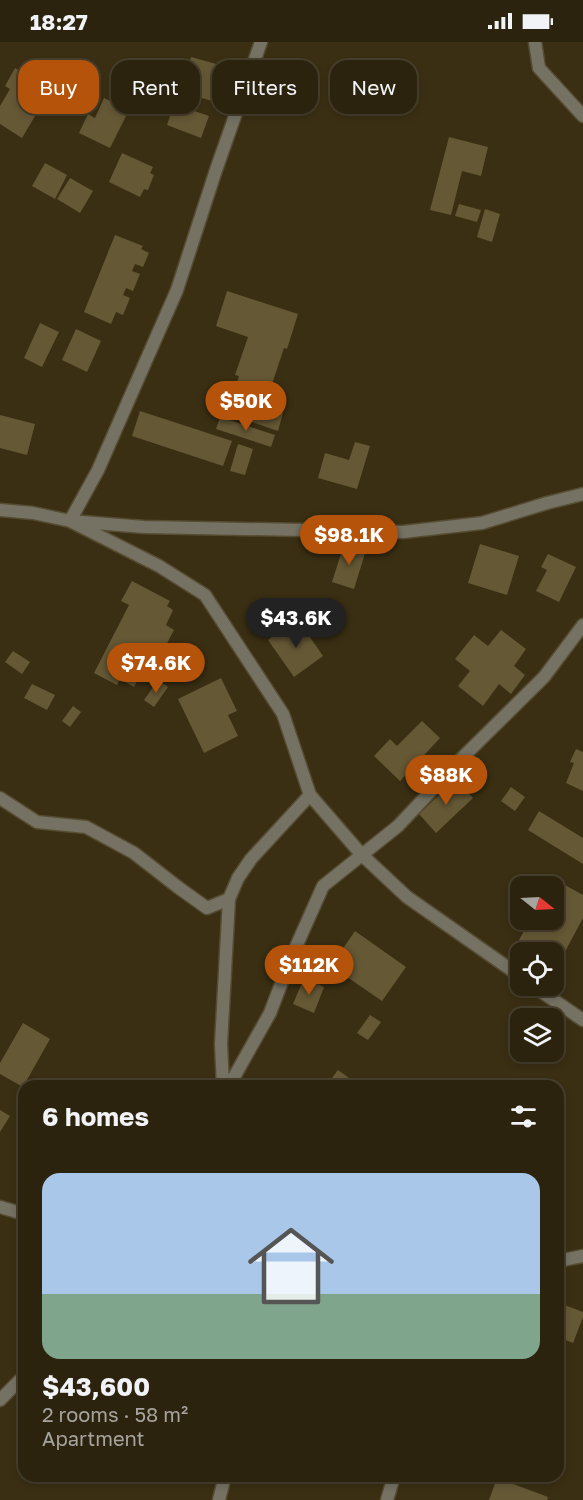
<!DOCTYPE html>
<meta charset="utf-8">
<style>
:root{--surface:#2c230e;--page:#382f1c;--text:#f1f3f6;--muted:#a6a49e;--line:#48402e;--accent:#b45309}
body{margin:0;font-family:"Golos Text",sans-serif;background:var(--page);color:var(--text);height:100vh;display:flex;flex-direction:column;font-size:22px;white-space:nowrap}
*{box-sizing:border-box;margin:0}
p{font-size:20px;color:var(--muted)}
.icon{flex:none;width:33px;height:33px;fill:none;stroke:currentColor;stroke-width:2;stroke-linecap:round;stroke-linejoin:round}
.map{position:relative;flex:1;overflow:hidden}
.drawer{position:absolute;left:18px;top:1038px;width:546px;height:402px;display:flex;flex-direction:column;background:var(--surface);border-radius:18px;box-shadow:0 3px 9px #0003,0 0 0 2px var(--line)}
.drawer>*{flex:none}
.guide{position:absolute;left:18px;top:18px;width:548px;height:54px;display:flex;gap:12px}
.needle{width:39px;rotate:108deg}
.fabs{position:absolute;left:510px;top:834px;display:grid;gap:12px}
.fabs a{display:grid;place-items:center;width:54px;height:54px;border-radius:12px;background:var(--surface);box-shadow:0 3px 9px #0003,0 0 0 2px var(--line);font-size:30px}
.price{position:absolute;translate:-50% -51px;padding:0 14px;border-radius:21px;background:var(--accent);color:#fff;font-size:20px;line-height:39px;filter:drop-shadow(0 2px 3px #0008)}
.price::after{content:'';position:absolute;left:50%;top:36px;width:18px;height:14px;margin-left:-9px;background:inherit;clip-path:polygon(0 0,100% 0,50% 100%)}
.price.active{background:#222;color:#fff}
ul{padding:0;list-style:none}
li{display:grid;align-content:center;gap:12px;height:318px;padding:0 24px}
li+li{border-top:2px solid var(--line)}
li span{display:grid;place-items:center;height:186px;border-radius:18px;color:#555}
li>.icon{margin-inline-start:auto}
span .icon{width:108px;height:108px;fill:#fffc;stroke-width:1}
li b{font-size:26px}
h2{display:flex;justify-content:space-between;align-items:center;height:72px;padding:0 24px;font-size:26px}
.tag{padding:0 21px;border-radius:18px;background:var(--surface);box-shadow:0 3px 9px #0003,0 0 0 2px var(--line);font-size:21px;line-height:54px}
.tag.active{background:var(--accent);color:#fff}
.status{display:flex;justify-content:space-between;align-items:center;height:42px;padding:0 30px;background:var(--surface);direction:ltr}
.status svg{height:16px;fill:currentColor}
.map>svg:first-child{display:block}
.building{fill:#655835}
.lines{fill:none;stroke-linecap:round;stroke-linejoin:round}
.minor-casing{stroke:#564c32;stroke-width:15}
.minor{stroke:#757264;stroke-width:12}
</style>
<div class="status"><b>18:27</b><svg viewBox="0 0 49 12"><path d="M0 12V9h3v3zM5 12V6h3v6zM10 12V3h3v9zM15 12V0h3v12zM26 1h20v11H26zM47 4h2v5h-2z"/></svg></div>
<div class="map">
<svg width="583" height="1458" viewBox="0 0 583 1458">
<rect width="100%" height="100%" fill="#3a2f13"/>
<path class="building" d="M 191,15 L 238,28 L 227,63 L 180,50 Z
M 15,26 L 51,47 L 22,96 L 0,82 L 0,64 L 10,47 L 5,44 Z
M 104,56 L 129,68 L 110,106 L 79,91 L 88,72 L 95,76 Z
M 174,62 L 209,74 L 201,96 L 167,83 Z
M 449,95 L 488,105 L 481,134 L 462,129 L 451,173 L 430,168 Z
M 122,111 L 153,125 L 150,131 L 154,133 L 148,148 L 144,147 L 140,155 L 109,140 Z
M 45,121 L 67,133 L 55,157 L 32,144 Z
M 70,136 L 93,149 L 80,171 L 57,157 Z
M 459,162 L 481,168 L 477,180 L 455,174 Z
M 485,167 L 500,172 L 492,200 L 477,195 Z
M 115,193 L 143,204 L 141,207 L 149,211 L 143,225 L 135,222 L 132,229 L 140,232 L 133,249 L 126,246 L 123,253 L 130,256 L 123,273 L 116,270 L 111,282 L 84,270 Z
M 227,249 L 298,272 L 287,307 L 284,306 L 271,345 L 268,345 L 263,359 L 234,350 L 239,334 L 235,333 L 248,295 L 216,284 Z
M 40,281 L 59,290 L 42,325 L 24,316 Z
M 76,287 L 101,299 L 87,330 L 62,318 Z
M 221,351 L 283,371 L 278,389 L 216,368 Z
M 140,369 L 232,399 L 223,424 L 132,394 Z
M 0,373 L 35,382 L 27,413 L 0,406 Z
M 220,375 L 275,393 L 271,405 L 216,387 Z
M 355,400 L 370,404 L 357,447 L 318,436 L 325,411 L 349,418 Z
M 238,402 L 253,407 L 245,433 L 230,429 Z
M 344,502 L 366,508 L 354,547 L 332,540 Z
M 480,502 L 519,514 L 507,553 L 468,541 Z
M 548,512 L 576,525 L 559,560 L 536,549 L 547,528 L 541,525 Z
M 132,539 L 170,559 L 167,564 L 173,568 L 166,583 L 174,588 L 161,613 L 153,608 L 134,645 L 120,637 L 117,643 L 94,631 L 129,563 L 121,559 Z
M 301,582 L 323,614 L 294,635 L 268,598 L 285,585 L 289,590 Z
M 501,588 L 526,607 L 514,624 L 525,633 L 511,652 L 499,642 L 483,664 L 458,644 L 470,629 L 455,617 L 474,593 L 488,604 Z
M 13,609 L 30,620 L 22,632 L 5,620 Z
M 221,636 L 237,669 L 228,673 L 238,694 L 204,711 L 178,657 Z
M 158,638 L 168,645 L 154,665 L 144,658 Z
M 32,642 L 55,653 L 47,668 L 24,656 Z
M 73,664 L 81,670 L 70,685 L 62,679 Z
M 422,679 L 440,696 L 400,739 L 374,714 L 390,697 L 397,704 Z
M 576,707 L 583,710 L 583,749 L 566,741 L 574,721 L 570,720 Z
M 456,737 L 473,756 L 436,791 L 419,772 Z
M 511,745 L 525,755 L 515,769 L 501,759 Z
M 539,769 L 583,796 L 583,822 L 528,788 Z
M 552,836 L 583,853 L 583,876 L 560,919 L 554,916 L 554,910 L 544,910 L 519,898 L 530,878 L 554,878 L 554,844 L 547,844 Z
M 355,889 L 406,925 L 382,959 L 331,924 Z
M 304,936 L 324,945 L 314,971 L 293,962 Z
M 370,973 L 381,980 L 368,998 L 357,991 Z
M 23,981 L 50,997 L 23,1045 L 0,1032 L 0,1021 Z
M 338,1028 L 360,1044 L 326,1044 Z
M 0,1068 L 10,1074 L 0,1090 Z
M 559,1261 L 583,1270 L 583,1275 L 573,1301 L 558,1295 L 558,1264 Z
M 497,1436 L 548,1455 L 547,1458 L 489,1458 Z"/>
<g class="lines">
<g class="minor-casing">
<path id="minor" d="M 261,0 L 216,128 L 177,248 L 98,428 L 70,479 L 159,524 L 205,553 L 283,672 L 310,753 L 361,812 L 407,855 L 520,934
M 535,0 L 539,26 L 583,74
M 0,468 L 33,471 L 70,479 L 144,485 L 403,490 L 482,481 L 547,461 L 583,452
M 0,756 L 37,780 L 86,785 L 134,811 L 179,846 L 207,866 L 229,857
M 533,944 L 583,978
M 223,1044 L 221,1002 L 229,857 L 238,836 L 251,817 L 310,753
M 229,1044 L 270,971 L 291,916 L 323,844 L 398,784 L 464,714 L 544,635 L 583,583
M 0,1165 L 24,1172
M 558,1219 L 583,1214
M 0,1358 L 24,1334
M 219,1458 L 225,1434
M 387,1458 L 394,1434"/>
</g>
<use href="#minor" class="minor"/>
</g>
</svg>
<div class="fabs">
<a><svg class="needle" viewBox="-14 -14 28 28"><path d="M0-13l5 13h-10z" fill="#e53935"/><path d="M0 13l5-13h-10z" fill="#a6a49e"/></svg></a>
<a><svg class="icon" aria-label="locate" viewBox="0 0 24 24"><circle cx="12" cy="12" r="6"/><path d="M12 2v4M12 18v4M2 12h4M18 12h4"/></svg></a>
<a><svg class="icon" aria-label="layers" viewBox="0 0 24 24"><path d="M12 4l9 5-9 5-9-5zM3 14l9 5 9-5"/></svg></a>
</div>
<b class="price" style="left:246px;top:390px">$50K</b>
<b class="price" style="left:349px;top:524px">$98.1K</b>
<b class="price active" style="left:296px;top:607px">$43.6K</b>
<b class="price" style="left:156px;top:652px">$74.6K</b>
<b class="price" style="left:446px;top:764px">$88K</b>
<b class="price" style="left:309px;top:954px">$112K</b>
<div class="guide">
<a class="tag active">Buy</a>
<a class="tag">Rent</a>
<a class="tag">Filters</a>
<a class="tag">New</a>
</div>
<section class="drawer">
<h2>6 homes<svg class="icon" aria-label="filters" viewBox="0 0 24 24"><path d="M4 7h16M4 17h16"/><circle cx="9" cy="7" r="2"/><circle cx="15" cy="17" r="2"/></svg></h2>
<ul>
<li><span style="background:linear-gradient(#a9c7e8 65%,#7fa58c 0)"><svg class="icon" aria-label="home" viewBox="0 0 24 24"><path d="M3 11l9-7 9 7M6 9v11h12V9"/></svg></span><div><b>$43,600</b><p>2 rooms · 58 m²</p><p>Apartment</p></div></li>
</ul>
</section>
</div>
